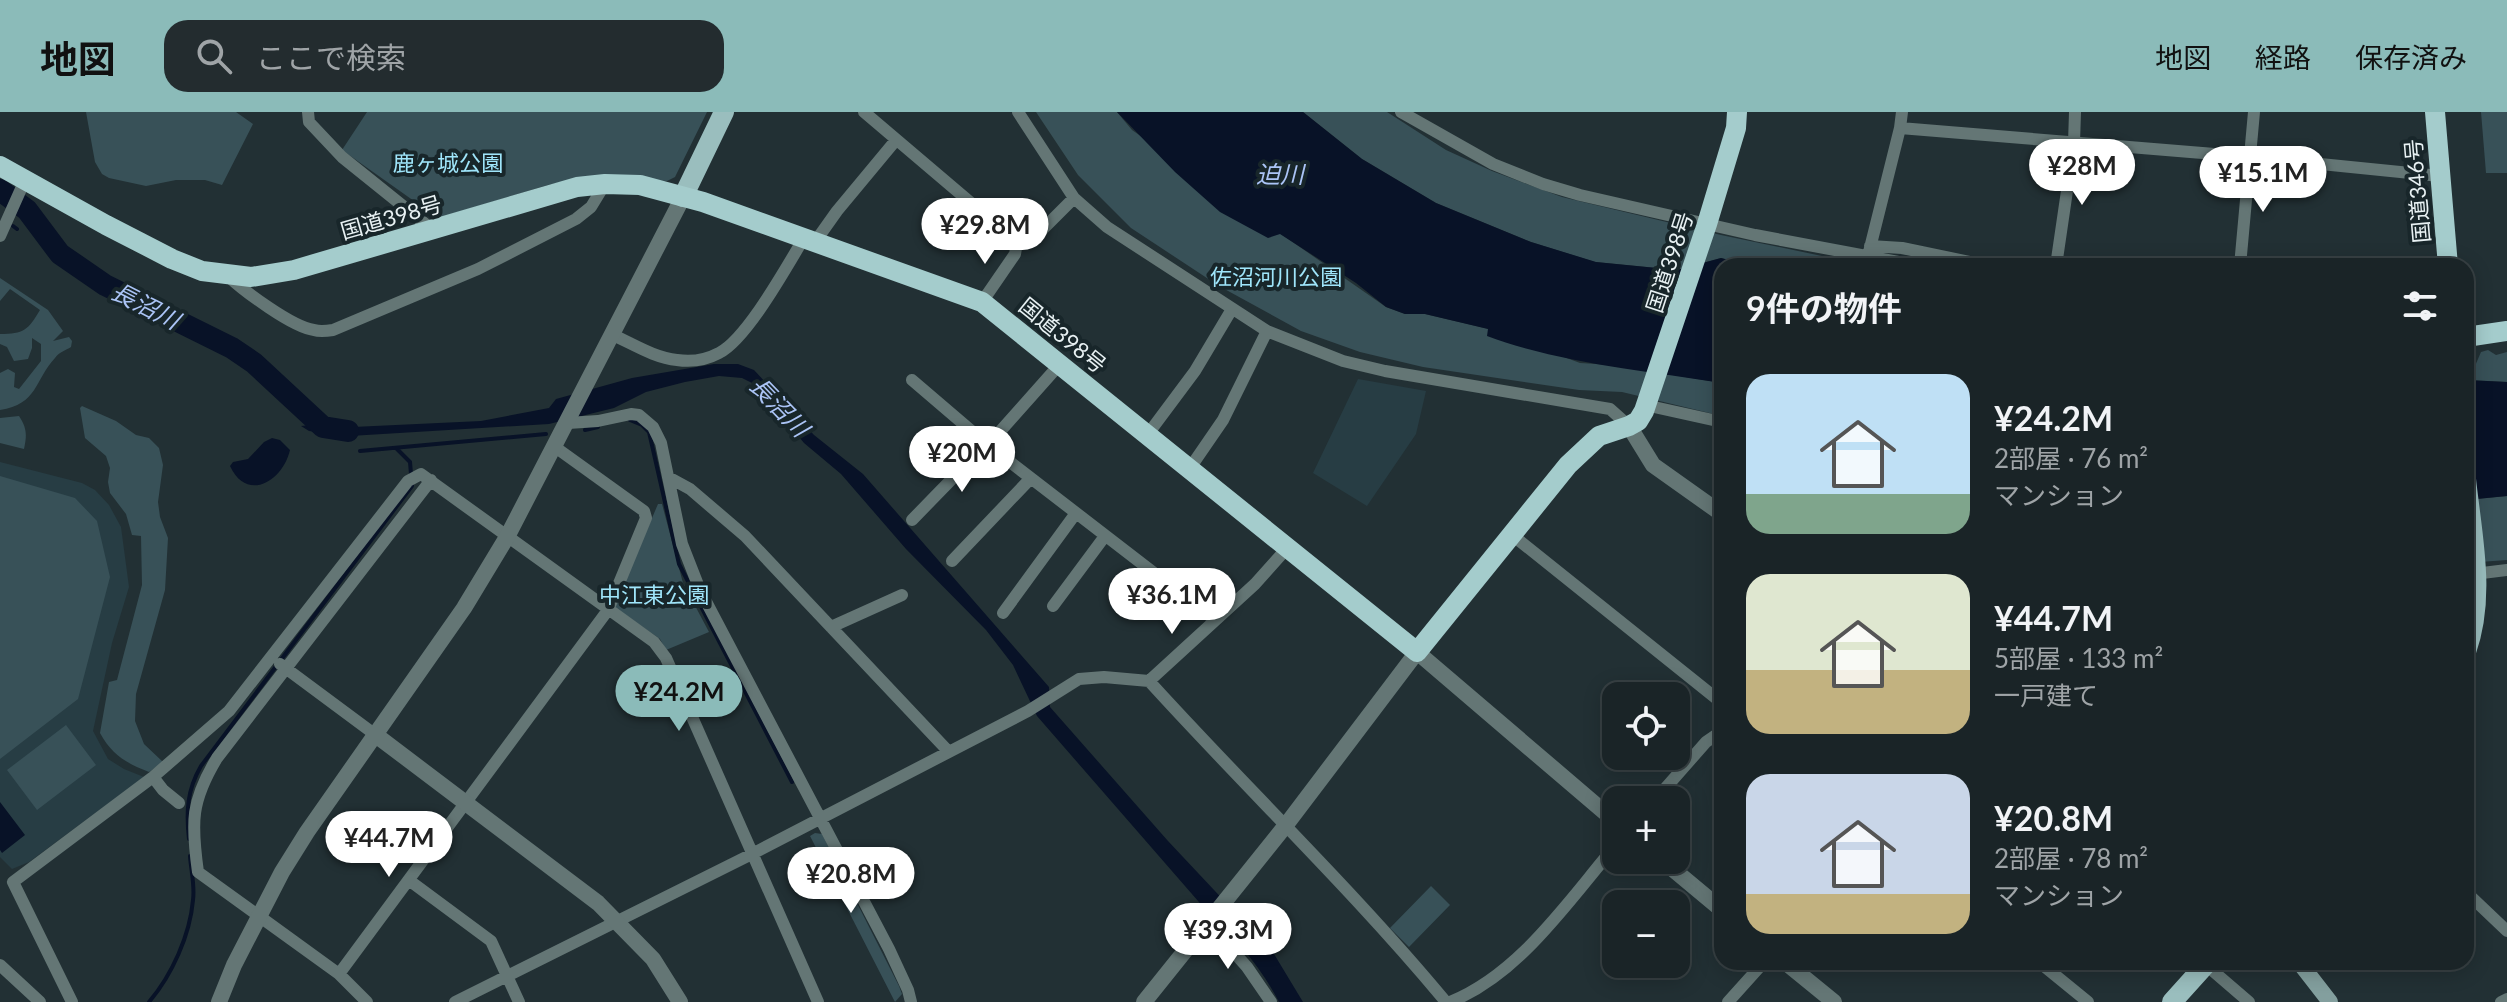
<!DOCTYPE html>
<html lang="ja">
<meta charset="utf-8">
<style>
:root{--surface:#1a2427;--page:#232c2f;--text:#f1f3f6;--muted:#9fa4a7;--line:#384144;--accent:#8bbbb9}
body{margin:0;font-family:Lato,"Noto Sans JP",sans-serif;background:var(--page);color:var(--text);height:100vh;display:flex;flex-direction:column;font-size:30px;white-space:nowrap}
*{box-sizing:border-box;margin:0}
p{font-size:26px;color:var(--muted)}
.icon{flex:none;width:44px;height:44px;fill:none;stroke:currentColor;stroke-width:2;stroke-linecap:round;stroke-linejoin:round}
.map{position:relative;flex:1;overflow:hidden}
.details{position:absolute;left:1714px;top:146px;width:760px;height:712px;display:flex;flex-direction:column;background:var(--surface);border-radius:24px;box-shadow:0 4px 20px #0003,0 0 0 2px var(--line)}
.details>*{flex:none}
.controls{position:absolute;left:1602px;top:570px;display:grid;gap:16px}
.controls a{display:grid;place-items:center;width:88px;height:88px;border-radius:16px;background:var(--surface);box-shadow:0 4px 20px #0003,0 0 0 2px var(--line);font-size:40px}
.price{position:absolute;translate:-50% -68px;padding:0 18px;border-radius:28px;background:#fff;color:#222;font-size:26px;line-height:52px;filter:drop-shadow(0 2px 4px #0008)}
.price::after{content:'';position:absolute;left:50%;top:48px;width:24px;height:18px;margin-left:-12px;background:inherit;clip-path:polygon(0 0,100% 0,50% 100%)}
.price.current{background:var(--accent);color:#111}
ul{padding:0;list-style:none}
li{display:flex;align-items:center;gap:24px;height:200px;padding:0 32px}
li span{display:grid;place-items:center;flex:none;width:224px;height:160px;border-radius:24px;color:#555}
li>.icon{margin-inline-start:auto}
span .icon{width:96px;height:96px;fill:#fffc;stroke-width:1}
li b{font-size:34px}
h2{display:flex;justify-content:space-between;align-items:center;height:96px;padding:0 32px;font-size:34px}
header{display:flex;align-items:center;gap:48px;box-sizing:border-box;height:112px;padding:0 40px;background:var(--accent);color:#111}
header strong{font-size:38px}
nav{display:flex;gap:44px;margin-inline-start:auto;font-size:28px}
.search{width:560px;height:72px;background:var(--page);display:flex;align-items:center;gap:20px;box-sizing:border-box;padding:0 28px;border-radius:24px;color:var(--muted);font-size:30px}
.map>svg:first-child{display:block}
.built{fill:#273d44}
.green{fill:#385158}
.water{fill:#081227}
.lines{fill:none;stroke-linecap:round;stroke-linejoin:round}
.stream{stroke:#081227;stroke-width:4}
.river{stroke:#081227;stroke-width:22}
.minor{stroke:#647675;stroke-width:12}
.tertiary{stroke:#647675;stroke-width:16}
.secondary{stroke:#839f9e;stroke-width:16}
.primary{stroke:#9abebe;stroke-width:20}
.trunk{stroke:#a4cccc;stroke-width:20}
.labels{text-anchor:middle;dominant-baseline:central;stroke-width:8;stroke-linejoin:round;paint-order:stroke}
.park-label{font-size:22px;fill:#9fe5fa;stroke:#18262a}
.street-label{font-size:22px;fill:#e8f1f3;stroke:#18262a}
.water-label{font-size:24px;font-style:italic;fill:#abc4f6;stroke:#18262a}
</style>
<header>
<strong>地図</strong>
<div class="search"><svg class="icon" aria-label="search" viewBox="0 0 24 24"><circle cx="10" cy="10" r="6"/><path d="M15 15l6 6"/></svg>ここで検索</div>
<nav><a>地図</a><a>経路</a><a>保存済み</a></nav>
</header>
<div class="map">
<svg width="2507" height="890" viewBox="0 0 2507 890">
<rect width="100%" height="100%" fill="#223034"/>
<path class="built" d="M 1358,267 L 1426,279 L 1416,322 L 1367,394 L 1313,361 Z
M 0,350 L 82,371 L 95,378 L 109,393 L 121,415 L 129,475 L 112,531 L 93,619 L 108,647 L 124,657 L 144,665 L 29,750 L 12,757 L 0,745 Z"/>
<path class="green" d="M 86,0 L 236,0 L 253,12 L 222,73 L 205,68 L 176,68 L 146,74 L 109,66 L 102,62 L 95,50 Z
M 367,0 L 707,0 L 675,65 L 667,69 L 583,65 L 548,73 L 438,106 L 342,38 Z
M 1036,0 L 1117,0 L 1132,18 L 1386,195 L 1405,202 L 1425,202 L 1489,217 L 1580,251 L 1613,253 L 1722,271 L 1722,304 L 1622,280 L 1579,278 L 1423,255 L 1360,240 L 1301,219 L 1219,174 L 1131,116 L 1078,63 Z
M 1303,0 L 1387,0 L 1446,38 L 1492,59 L 1562,85 L 1721,123 L 1870,154 L 1751,154 L 1721,146 L 1677,158 L 1595,150 L 1531,130 L 1436,91 L 1362,47 Z
M 2481,0 L 2507,0 L 2507,61 L 2486,61 Z
M 0,166 L 48,198 L 63,219 L 53,229 L 69,225 L 72,229 L 71,235 C 66,238 58,241 55,246 C 34,269 38,292 0,298 L 0,261 L 8,257 L 15,261 L 14,275 L 19,277 L 41,249 L 41,232 L 32,226 L 32,236 L 28,247 L 14,249 L 7,235 L 0,232 L 0,222 C 24,222 28,218 40,198 L 10,177 L 0,189 Z
M 2488,238 L 2496,243 L 2507,240 L 2507,270 L 2466,268 L 2466,255 L 2475,254 L 2481,240 Z
M 82,294 L 116,309 L 136,323 L 149,326 L 159,336 L 163,353 L 158,390 L 160,405 L 168,426 L 165,478 L 136,582 L 135,609 L 144,632 L 163,650 L 149,660 C 126,651 112,643 100,621 L 109,570 L 117,568 L 142,473 L 141,424 L 132,423 L 126,402 L 110,381 L 108,370 L 110,356 L 106,344 L 85,326 L 80,296 Z
M 19,304 C 27,316 27,323 24,337 L 0,331 L 0,306 Z
M 0,364 L 75,386 L 97,409 L 110,465 L 78,587 L 0,647 Z
M 2507,384 L 2507,448 L 2466,451 L 2466,388 Z
M 658,392 L 662,392 L 683,471 L 709,520 L 666,538 L 660,527 L 614,495 Z
M 66,613 L 96,653 L 37,698 L 7,658 Z
M 815,721 L 822,722 L 899,874 L 902,882 L 895,890 L 810,724 Z
M 1431,774 L 1450,793 L 1409,835 L 1390,816 Z"/>
<path class="water" d="M 1117,0 L 1303,0 L 1362,47 L 1436,91 L 1531,130 L 1596,150 L 1677,158 L 1721,146 L 1751,154 L 1722,154 L 1722,271 C 1643,258 1563,252 1487,224 L 1488,217 L 1425,202 L 1405,202 L 1386,195 L 1356,171 L 1280,122 L 1268,126 L 1220,100 L 1175,60 Z
M 714,252 L 738,252 L 754,258 L 814,323 L 863,362 L 1049,575 L 1050,595 L 1168,729 L 1274,842 L 1303,890 L 1279,890 C 1261,855 1234,824 1205,797 L 1037,604 L 1013,553 L 986,518 L 906,437 L 841,362 L 804,331 L 756,273 L 742,266 L 719,264 L 685,270 L 646,280 L 614,296 L 549,312 L 350,324 L 309,319 L 301,314 L 327,311 L 353,315 L 481,309 L 549,296 L 556,287 L 632,266 Z
M 2466,268 L 2507,270 L 2507,384 L 2466,388 Z
M 272,326 L 280,328 L 290,338 C 283,369 247,391 230,354 L 233,350 L 248,347 L 264,330 Z
M 0,690 L 25,723 L 2,741 L 0,738 Z"/>
<g class="lines">
<path class="stream" d="M 13,114 L 17,117
M 630,308 L 642,313 L 649,320 L 679,452 L 792,670
M 585,318 L 598,315
M 360,339 L 546,322
M 189,727 C 186,700 187,678 201,654 L 412,374 L 410,350 L 397,337
M 149,890 C 172,863 190,823 193,788 C 195,774 191,758 190,744"/>
<path class="river" d="M 0,78 L 27,98 L 60,142 L 105,173 L 232,236 L 254,251 L 323,315 L 348,319"/>
<path class="minor" d="M 308,0 L 309,10 L 342,45 L 434,119
M 864,0 L 1017,130 L 1037,123 L 1074,86
M 1018,0 L 1074,86 L 1107,115 L 1267,219 L 1343,249 L 1385,259 L 1610,297 L 1629,314
M 1401,0 L 1493,52 L 1543,72 L 1580,83 L 1755,123 L 1920,154
M 1902,0 L 1900,16 L 2251,45 L 2440,64
M 0,124 L 25,68
M 815,130 L 837,99 L 896,28
M 1870,134 L 1902,136 L 1989,154
M 1868,144 L 1900,16
M 2056,154 L 2074,31 L 2075,0
M 2240,154 L 2254,0
M 228,164 C 244,179 292,215 314,218 C 320,220 327,219 333,218 L 478,157 L 576,107 L 591,95 L 605,72
M 982,190 L 1015,142 L 1017,130
M 613,223 C 633,232 655,246 677,248 C 691,250 706,248 719,241 C 747,227 787,154 804,126
M 1060,252 L 988,333 L 1215,508
M 912,268 L 988,333
M 1648,288 L 1654,295 L 1722,310
M 568,311 L 598,309 L 631,302 L 639,303 L 653,315 L 661,331 L 682,432 L 700,478 L 889,837 L 908,878 L 911,890
M 1148,322 L 1195,259 L 1232,197
M 1190,356 L 1223,308 L 1267,219
M 668,365 L 690,377 L 745,424 L 949,640
M 912,408 L 986,332
M 1511,422 L 1722,591
M 952,449 L 1031,366
M 2466,463 L 2507,458
M 1053,494 L 1105,424
M 1003,501 L 1076,401
M 831,515 L 902,483
M 280,552 L 377,624
M 1149,569 C 1247,677 1353,778 1446,890
M 153,665 L 163,678 L 179,691
M 1655,688 L 1706,630 L 1722,619
M 410,769 L 491,829 L 519,890
M 2466,780 L 2507,819
M 1207,810 L 1247,855 L 1271,890
M 2039,850 L 2088,890
M 0,853 L 40,890
M 2206,853 L 2249,890
M 339,862 L 608,498 L 646,406 L 644,399 L 555,335
M 72,890 L 13,770 L 153,665 L 229,599 L 408,369 L 421,362 L 654,530 L 666,546 L 818,890
M 367,890 L 339,862 L 198,760 C 191,710 191,689 217,646 L 431,368
M 455,890 L 752,742 L 1028,599 L 1079,567 L 1104,565 L 1149,569 L 1255,472 L 1288,435
M 1450,890 C 1520,862 1568,789 1616,733
M 1728,890 L 1764,850
M 2501,890 L 2507,887"/>
<path class="tertiary" d="M 1629,314 L 1653,353 L 1722,402
M 377,624 L 598,791 L 653,847 L 680,890
M 1662,748 L 1722,798
M 1785,850 L 1834,890
M 219,890 L 234,853 L 282,760 L 307,720 L 464,496 L 507,425 L 683,85
M 1144,890 L 1286,713 L 1417,540 L 1616,710"/>
<path class="secondary" d="M 2299,850 L 2330,890"/>
<path class="primary" d="M 683,85 L 724,0
M 2466,367 C 2472,424 2486,484 2466,540
M 2172,890 L 2208,850"/>
<path class="trunk" d="M 2435,0 L 2448,154
M 0,54 L 106,113 L 172,147 L 202,159 L 251,165 L 294,158 L 577,75 L 605,72 L 640,73 L 703,90 L 982,190 L 1417,540 L 1568,353 L 1599,324 L 1629,314 L 1638,309 L 1644,299 L 1707,112 L 1736,16 L 1737,0
M 2466,225 L 2507,219"/>
</g>
<g class="labels">
<g class="park-label">
<text x="448" y="50">鹿ヶ城公園</text>
<text x="1276" y="164">佐沼河川公園</text>
<text x="654" y="482">中江東公園</text>
</g>
<g class="street-label">
<text transform="translate(2417 79) rotate(-95)">国道346号</text>
<text transform="translate(391 105) rotate(-16)">国道398号</text>
<text transform="translate(1669 150) rotate(-72)">国道398号</text>
<text transform="translate(1063 223) rotate(39)">国道398号</text>
</g>
<g class="water-label">
<text x="1280" y="61">迫川</text>
<text transform="translate(146 193) rotate(27)">長沼川</text>
<text transform="translate(780 294) rotate(46)">長沼川</text>
</g>
</g>
</svg>
<div class="controls">
<a><svg class="icon" aria-label="locate" viewBox="0 0 24 24"><circle cx="12" cy="12" r="6"/><path d="M12 2v4M12 18v4M2 12h4M18 12h4"/></svg></a>
<a>+</a>
<a>−</a>
</div>
<b class="price" style="left:2082px;top:95px">¥28M</b>
<b class="price" style="left:2263px;top:102px">¥15.1M</b>
<b class="price" style="left:985px;top:154px">¥29.8M</b>
<b class="price" style="left:962px;top:382px">¥20M</b>
<b class="price" style="left:1172px;top:524px">¥36.1M</b>
<b class="price current" style="left:679px;top:621px">¥24.2M</b>
<b class="price" style="left:389px;top:767px">¥44.7M</b>
<b class="price" style="left:851px;top:803px">¥20.8M</b>
<b class="price" style="left:1228px;top:859px">¥39.3M</b>
<section class="details">
<h2>9件の物件<svg class="icon" aria-label="filters" viewBox="0 0 24 24"><path d="M4 7h16M4 17h16"/><circle cx="9" cy="7" r="2"/><circle cx="15" cy="17" r="2"/></svg></h2>
<ul>
<li><span style="background:linear-gradient(#bfe0f5 75%,#7fa58c 0)"><svg class="icon" aria-label="home" viewBox="0 0 24 24"><path d="M3 11l9-7 9 7M6 9v11h12V9"/></svg></span><div><b>¥24.2M</b><p>2部屋 · 76 m²</p><p>マンション</p></div></li>
<li><span style="background:linear-gradient(#dfe7d0 60%,#c2b280 0)"><svg class="icon" aria-label="home" viewBox="0 0 24 24"><path d="M3 11l9-7 9 7M6 9v11h12V9"/></svg></span><div><b>¥44.7M</b><p>5部屋 · 133 m²</p><p>一戸建て</p></div></li>
<li><span style="background:linear-gradient(#c9d6e8 75%,#c2b280 0)"><svg class="icon" aria-label="home" viewBox="0 0 24 24"><path d="M3 11l9-7 9 7M6 9v11h12V9"/></svg></span><div><b>¥20.8M</b><p>2部屋 · 78 m²</p><p>マンション</p></div></li>
</ul>
</section>
</div>
